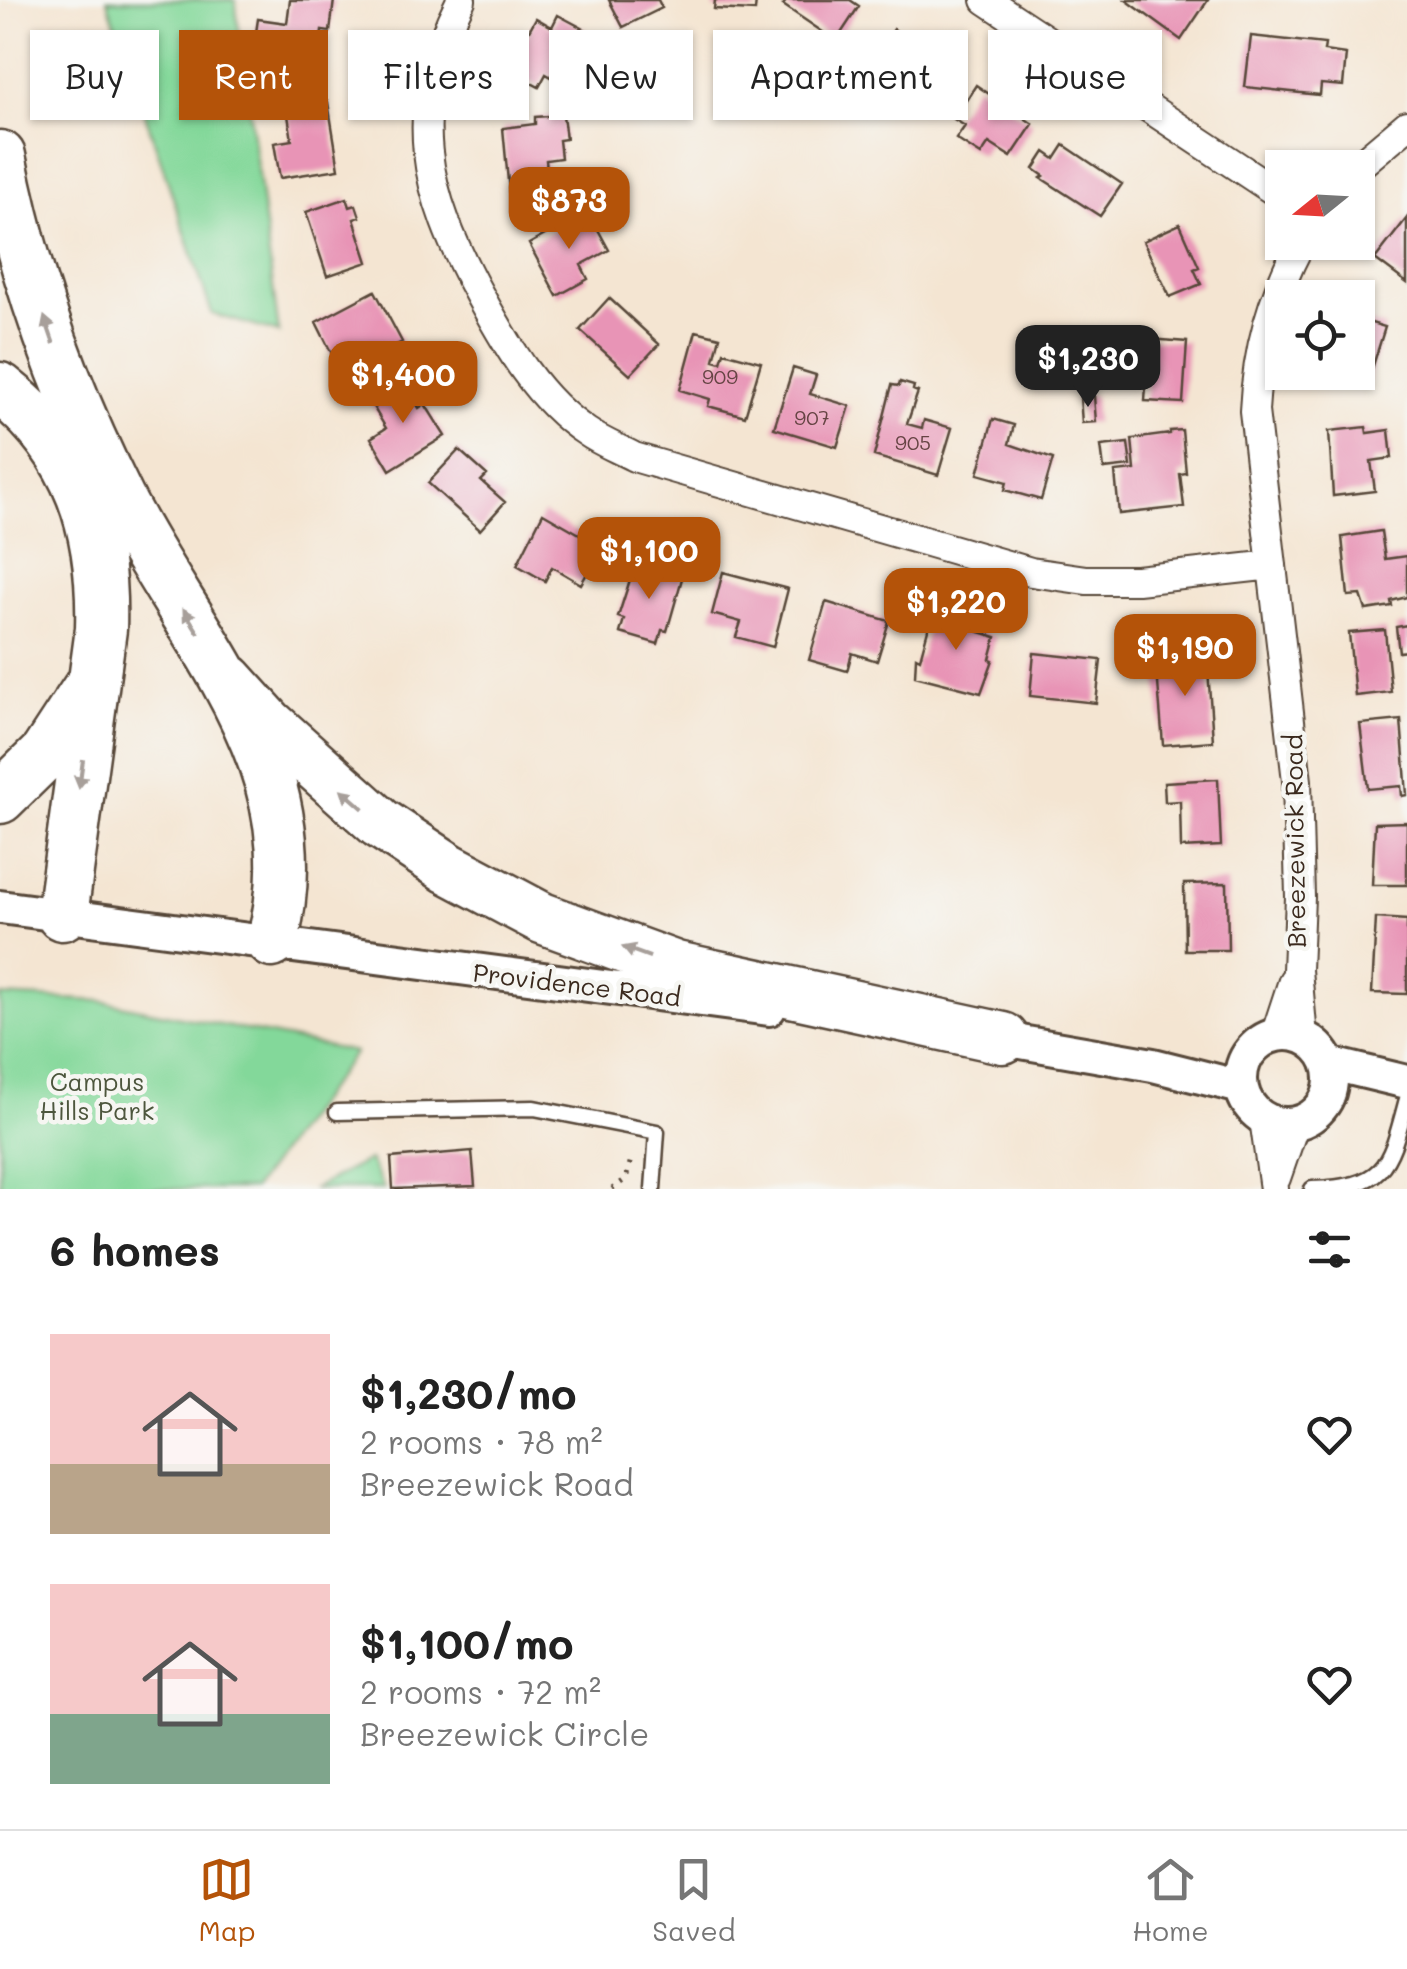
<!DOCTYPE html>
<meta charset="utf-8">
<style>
:root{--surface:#fff;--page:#f2f2f2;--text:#222;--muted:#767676;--line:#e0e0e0;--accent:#b45309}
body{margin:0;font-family:Mali,sans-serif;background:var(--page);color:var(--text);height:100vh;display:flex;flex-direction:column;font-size:38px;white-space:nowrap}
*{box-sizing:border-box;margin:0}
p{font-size:32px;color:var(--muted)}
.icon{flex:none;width:55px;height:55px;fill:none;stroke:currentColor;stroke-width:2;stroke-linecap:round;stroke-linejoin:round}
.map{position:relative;height:1189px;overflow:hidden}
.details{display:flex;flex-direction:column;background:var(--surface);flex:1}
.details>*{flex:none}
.top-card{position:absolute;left:30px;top:30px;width:1348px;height:90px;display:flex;gap:20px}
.needle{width:65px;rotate:252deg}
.fabs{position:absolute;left:1265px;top:150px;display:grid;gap:20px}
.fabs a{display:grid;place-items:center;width:110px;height:110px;border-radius:0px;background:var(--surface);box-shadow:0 2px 8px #0004;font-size:50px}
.price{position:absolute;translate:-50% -85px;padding:0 22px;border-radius:20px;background:var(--accent);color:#fff;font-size:32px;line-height:65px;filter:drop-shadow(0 2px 5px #0008)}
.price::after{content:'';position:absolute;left:50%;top:60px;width:30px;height:22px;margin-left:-15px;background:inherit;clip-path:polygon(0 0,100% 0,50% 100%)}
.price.selected{background:#222;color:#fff}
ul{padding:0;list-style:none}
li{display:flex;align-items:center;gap:30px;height:250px;padding:0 50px}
li span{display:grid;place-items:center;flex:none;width:280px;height:200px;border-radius:0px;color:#555}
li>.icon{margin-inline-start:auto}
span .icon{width:120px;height:120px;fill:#fffc;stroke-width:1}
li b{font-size:42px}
h2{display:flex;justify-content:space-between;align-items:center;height:120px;padding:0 50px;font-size:42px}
.pill{padding:0 35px;border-radius:0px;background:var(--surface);box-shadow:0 2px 8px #0004;font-size:35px;line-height:90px}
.pill.selected{background:var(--accent);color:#fff}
.tab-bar{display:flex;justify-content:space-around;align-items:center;height:140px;border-top:2px solid var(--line);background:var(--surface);font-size:28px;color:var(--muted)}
.tab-bar a{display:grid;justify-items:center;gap:5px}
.tab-bar .selected{color:var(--accent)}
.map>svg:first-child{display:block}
.green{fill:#83d89a;stroke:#5f815c;stroke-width:2.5}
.building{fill:#e894b6}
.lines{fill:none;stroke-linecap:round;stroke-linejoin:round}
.service-casing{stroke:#574639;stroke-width:19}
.minor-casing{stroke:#574639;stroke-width:32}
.tertiary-casing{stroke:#574639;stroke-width:38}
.motorway-casing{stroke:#574639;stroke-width:55}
.path{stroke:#574639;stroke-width:5;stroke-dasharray:2.5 8;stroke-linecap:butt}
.service{stroke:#fff;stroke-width:14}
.minor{stroke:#fff;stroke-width:28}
.tertiary{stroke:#fff;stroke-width:32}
.motorway{stroke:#fff;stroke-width:50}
.oneway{fill:#a79f9a}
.labels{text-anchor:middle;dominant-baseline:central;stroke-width:9;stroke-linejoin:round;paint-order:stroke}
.number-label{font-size:20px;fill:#644}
.street-label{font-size:25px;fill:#3b2a1e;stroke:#f6f6f2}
.park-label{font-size:25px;fill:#4d563d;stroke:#f6f6f2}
</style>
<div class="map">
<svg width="1407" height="1189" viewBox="0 0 1407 1189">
<rect width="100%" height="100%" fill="#f6f6f2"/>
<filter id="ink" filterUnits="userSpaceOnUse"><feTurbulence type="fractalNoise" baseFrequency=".01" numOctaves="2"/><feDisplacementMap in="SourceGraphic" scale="20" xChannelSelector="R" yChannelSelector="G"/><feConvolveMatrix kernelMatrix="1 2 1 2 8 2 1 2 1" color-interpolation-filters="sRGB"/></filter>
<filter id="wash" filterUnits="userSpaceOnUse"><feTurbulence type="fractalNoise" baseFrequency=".0048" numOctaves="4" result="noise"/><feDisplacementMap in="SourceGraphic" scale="40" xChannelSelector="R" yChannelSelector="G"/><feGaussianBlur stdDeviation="2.25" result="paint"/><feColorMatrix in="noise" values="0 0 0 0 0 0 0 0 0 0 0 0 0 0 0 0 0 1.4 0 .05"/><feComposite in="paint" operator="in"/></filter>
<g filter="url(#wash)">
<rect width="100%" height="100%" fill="#f4e5d2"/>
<path class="green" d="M 107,0 L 235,0 L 279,333 L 212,314 Z
M 0,996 L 101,1001 L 355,1052 L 253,1189 L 0,1189 Z
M 369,1160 L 384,1189 L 312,1189 Z"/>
<g id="blocks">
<path class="building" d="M 290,0 L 334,0 L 330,32 L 322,31 L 318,62 L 253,53 L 258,19 L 287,23 Z
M 609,0 L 658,0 L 662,8 L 623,27 Z
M 715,0 L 756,0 L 755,11 L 714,9 Z
M 787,0 L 850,0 L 859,6 L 836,41 L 783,5 Z
M 1126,0 L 1208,0 L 1181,40 Z
M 558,15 L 586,30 L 579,43 L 595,52 L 574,90 L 546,74 L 539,87 L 507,70 L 536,18 L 552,27 Z
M 894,29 L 945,68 L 923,100 L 894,80 L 887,91 L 875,83 L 883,72 L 870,64 Z
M 1251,36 L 1325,44 L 1324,51 L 1346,54 L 1343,86 L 1321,84 L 1320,95 L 1245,87 Z
M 976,85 L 1033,124 L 1011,157 L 989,143 L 981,155 L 956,139 L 965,126 L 954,119 Z
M 328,102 L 339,169 L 280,178 L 274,143 L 292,140 L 287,109 Z
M 563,115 L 566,139 L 559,140 L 561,158 L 546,160 L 549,189 L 509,192 L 503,128 L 535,124 L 535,117 Z
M 1064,145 L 1122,184 L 1100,216 L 1041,178 L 1044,176 L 1034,169 L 1045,152 L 1055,159 Z
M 347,198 L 350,207 L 356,205 L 360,217 L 354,219 L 368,262 L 327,276 L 306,212 Z
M 588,211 L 609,250 L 581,265 L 588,279 L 557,296 L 529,244 Z
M 1407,218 L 1407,283 L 1375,259 Z
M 1180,224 L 1199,267 L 1194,269 L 1201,284 L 1170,297 L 1143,241 Z
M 375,291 L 402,342 L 371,358 L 364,345 L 335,360 L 316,322 Z
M 609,298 L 659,344 L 630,375 L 580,330 Z
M 1358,319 L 1385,327 L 1367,385 L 1328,373 L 1358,372 Z
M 696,331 L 720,337 L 714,360 L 721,362 L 724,352 L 761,362 L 745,416 L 708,406 L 710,399 L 680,390 Z
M 1149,339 L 1187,342 L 1183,403 L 1145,401 Z
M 793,368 L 816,375 L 810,394 L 850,406 L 837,447 L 774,428 Z
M 402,380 L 419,408 L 425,404 L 445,436 L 390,470 L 371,438 L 386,428 L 369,400 Z
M 900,382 L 914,386 L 913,390 L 918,392 L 907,424 L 922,428 L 924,420 L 952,428 L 938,475 L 874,456 L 892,385 L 899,386 Z
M 1094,396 L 1096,422 L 1082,423 L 1080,397 Z
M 993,419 L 1014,425 L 1009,444 L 1053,459 L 1041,500 L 1005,490 L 1007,482 L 978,474 Z
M 1366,427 L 1367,433 L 1389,430 L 1392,458 L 1371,461 L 1375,491 L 1333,496 L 1329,431 Z
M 1182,430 L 1186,473 L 1180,474 L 1184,507 L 1119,514 L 1115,472 L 1135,470 L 1132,439 L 1170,434 L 1170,431 Z
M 1128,443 L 1131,466 L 1104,469 L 1101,446 Z
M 459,450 L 487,475 L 481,481 L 505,502 L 480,530 L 428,483 Z
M 543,513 L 602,547 L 581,584 L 552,567 L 545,581 L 517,565 Z
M 1381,531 L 1385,559 L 1407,556 L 1407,597 L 1391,601 L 1392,606 L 1366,610 L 1361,595 L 1348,596 L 1342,537 Z
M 636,561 L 683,575 L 667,631 L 662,630 L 658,644 L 620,633 L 624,619 L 618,617 Z
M 723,572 L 788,589 L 773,647 L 736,637 L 741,622 L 712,614 Z
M 826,602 L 889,621 L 877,661 L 852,653 L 847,671 L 809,660 Z
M 933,611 L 981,623 L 979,632 L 996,637 L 990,659 L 993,660 L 981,693 L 915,676 L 916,657 L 920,659 Z
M 1407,625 L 1407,651 L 1399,652 L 1396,627 Z
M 1385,630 L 1391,692 L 1355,696 L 1349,633 Z
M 1173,652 L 1181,652 L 1181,657 L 1207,655 L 1213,741 L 1163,745 L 1156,658 L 1174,657 Z
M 1034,653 L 1101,660 L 1096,703 L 1030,696 Z
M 1401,720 L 1407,795 L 1402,796 L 1401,786 L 1368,789 L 1360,724 Z
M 1218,779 L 1221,846 L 1181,848 L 1180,801 L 1165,802 L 1164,782 Z
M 1407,822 L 1407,885 L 1372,885 L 1375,823 Z
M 1227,883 L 1228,950 L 1185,950 L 1184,884 Z
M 1376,918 L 1407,920 L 1407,994 L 1372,993 Z
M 472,1151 L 475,1186 L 393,1189 L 391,1158 Z"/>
</g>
</g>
<g filter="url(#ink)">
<use href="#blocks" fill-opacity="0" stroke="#574639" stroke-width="2.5"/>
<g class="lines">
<g class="service-casing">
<path id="service" d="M 337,1112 L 534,1108 L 657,1132 L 653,1189
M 1312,1189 C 1387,1187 1389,1166 1407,1099"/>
</g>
<g class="minor-casing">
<path id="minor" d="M 461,0 C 404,112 423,191 480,296 C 508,347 537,399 587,432 C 601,442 619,449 634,457 L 1031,572 L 1086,580 L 1137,580 L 1272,565
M 986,0 L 1282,196
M 1356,168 L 1407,125
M 1301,242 C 1272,297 1257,350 1254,411 L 1297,781 L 1300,897 L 1297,970 L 1303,1038
M 1275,1036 L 1293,981
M 1264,1119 L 1274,1189
M 1276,1178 L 1295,1123"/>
</g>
<g class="tertiary-casing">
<path id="tertiary" d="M 0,907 L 769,1009
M1241 1079a45 45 0 1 1 90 0a45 45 0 1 1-90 0Z
M 986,1036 L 1153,1065 L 1241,1087
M 1328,1063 L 1407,1082"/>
</g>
<g class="motorway-casing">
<path id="motorway" d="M 0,156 C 23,274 65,391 119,499 C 192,643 319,765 272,942
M 0,388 C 80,450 104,531 101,629 L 62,915
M 229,680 L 269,724 L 380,823 L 448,868 L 542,918 L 676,967 L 1003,1038
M 0,798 L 45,754 L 87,690"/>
</g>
<path class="path" d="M 612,1189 L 626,1179 L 632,1155"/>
<use href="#service" class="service"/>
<use href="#minor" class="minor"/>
<use href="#tertiary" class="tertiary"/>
<use href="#motorway" class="motorway"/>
</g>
<defs><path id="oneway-solid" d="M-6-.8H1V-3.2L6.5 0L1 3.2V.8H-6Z" transform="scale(2.5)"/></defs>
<g class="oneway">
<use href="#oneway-solid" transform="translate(49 330) rotate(-109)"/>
<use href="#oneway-solid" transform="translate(191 621) rotate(-122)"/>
<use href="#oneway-solid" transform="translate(81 774) rotate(98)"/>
<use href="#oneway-solid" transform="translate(352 799) rotate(-139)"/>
<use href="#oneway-solid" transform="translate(636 952) rotate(-160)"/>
</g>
</g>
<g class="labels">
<g class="number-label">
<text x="720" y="376">909</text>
<text x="812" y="417">907</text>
<text x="913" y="442">905</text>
</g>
<g class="street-label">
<text transform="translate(1294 841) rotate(-91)">Breezewick Road</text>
<text transform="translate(577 984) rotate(7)">Providence Road</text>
</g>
<g class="park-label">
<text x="97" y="1081">Campus<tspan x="97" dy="29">Hills Park</tspan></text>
</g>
</g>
</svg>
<div class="fabs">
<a><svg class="needle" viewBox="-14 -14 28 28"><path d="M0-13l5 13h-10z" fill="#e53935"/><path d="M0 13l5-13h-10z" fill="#767676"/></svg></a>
<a><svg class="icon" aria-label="locate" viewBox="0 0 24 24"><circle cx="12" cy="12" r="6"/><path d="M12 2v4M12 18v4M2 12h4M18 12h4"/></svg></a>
</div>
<b class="price" style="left:569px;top:252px">$873</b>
<b class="price selected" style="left:1088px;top:410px">$1,230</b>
<b class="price" style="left:403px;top:426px">$1,400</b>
<b class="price" style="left:649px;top:602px">$1,100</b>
<b class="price" style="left:956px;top:653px">$1,220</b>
<b class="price" style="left:1185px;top:699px">$1,190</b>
<div class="top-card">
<a class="pill">Buy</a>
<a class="pill selected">Rent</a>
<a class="pill">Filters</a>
<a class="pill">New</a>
<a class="pill">Apartment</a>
<a class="pill">House</a>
</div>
</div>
<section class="details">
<h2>6 homes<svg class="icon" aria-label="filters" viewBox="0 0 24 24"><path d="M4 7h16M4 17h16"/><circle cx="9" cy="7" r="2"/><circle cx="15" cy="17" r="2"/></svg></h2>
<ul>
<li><span style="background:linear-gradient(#f6c9c9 65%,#b9a48a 0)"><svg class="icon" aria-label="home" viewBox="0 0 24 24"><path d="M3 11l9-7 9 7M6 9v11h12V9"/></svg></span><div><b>$1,230/mo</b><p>2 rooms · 78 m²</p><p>Breezewick Road</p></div><svg class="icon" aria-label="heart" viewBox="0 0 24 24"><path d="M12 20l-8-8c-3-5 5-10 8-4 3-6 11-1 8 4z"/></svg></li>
<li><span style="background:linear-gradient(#f6c9c9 65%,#7fa58c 0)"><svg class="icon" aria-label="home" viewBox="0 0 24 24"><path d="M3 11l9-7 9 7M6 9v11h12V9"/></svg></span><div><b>$1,100/mo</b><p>2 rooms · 72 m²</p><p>Breezewick Circle</p></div><svg class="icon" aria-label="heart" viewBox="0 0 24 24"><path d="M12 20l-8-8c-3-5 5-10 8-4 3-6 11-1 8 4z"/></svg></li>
</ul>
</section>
<nav class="tab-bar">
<a class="selected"><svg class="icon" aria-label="map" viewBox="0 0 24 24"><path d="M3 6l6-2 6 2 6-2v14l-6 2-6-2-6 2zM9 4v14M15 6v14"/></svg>Map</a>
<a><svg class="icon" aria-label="saved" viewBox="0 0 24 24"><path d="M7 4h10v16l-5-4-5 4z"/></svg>Saved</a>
<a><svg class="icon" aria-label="home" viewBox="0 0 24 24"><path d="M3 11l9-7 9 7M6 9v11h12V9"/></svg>Home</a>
</nav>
